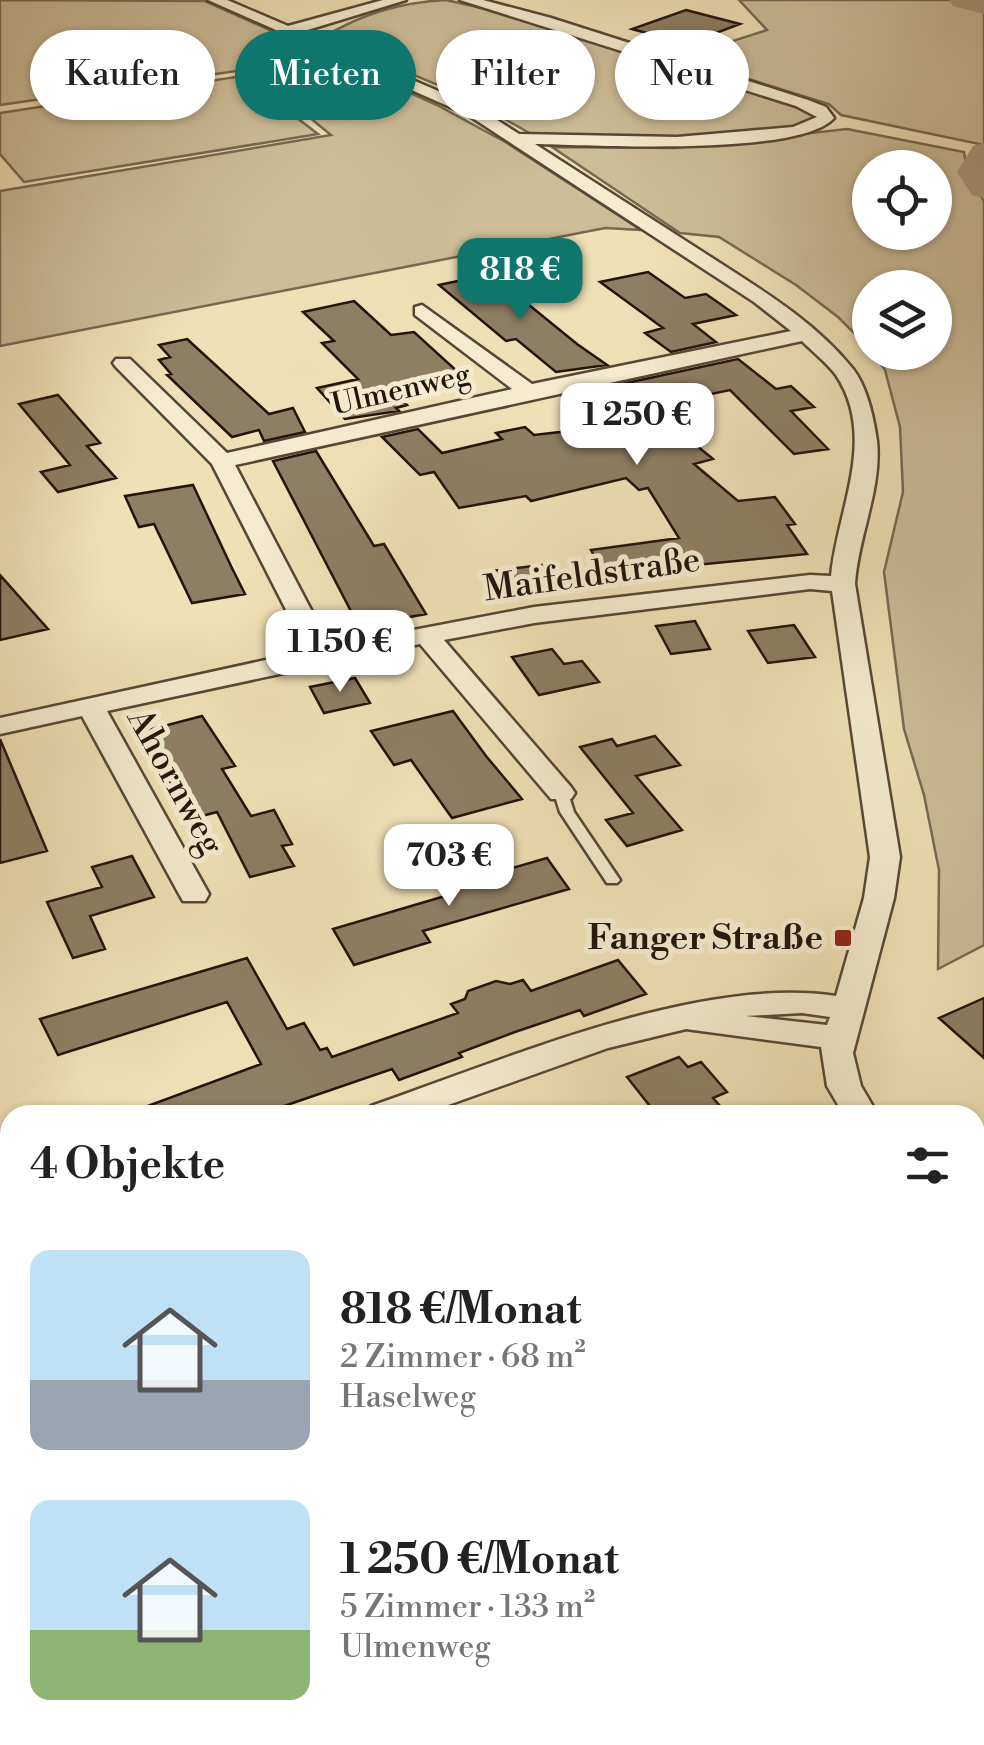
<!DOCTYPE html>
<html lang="de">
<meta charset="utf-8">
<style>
:root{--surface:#fff;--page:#f6f6f6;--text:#222;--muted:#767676;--accent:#0f766e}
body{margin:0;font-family:"Libre Bodoni",serif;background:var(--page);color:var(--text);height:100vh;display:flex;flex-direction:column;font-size:38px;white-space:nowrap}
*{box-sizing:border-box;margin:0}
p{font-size:32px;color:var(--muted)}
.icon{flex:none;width:55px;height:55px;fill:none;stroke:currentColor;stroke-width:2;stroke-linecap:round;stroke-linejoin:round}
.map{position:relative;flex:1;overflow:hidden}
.drawer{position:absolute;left:0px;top:1105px;width:985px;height:640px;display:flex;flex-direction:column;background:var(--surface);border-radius:30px 30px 0 0;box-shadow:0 2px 8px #0004}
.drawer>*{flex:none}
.top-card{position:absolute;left:30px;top:30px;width:925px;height:90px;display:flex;gap:20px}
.buttons{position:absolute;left:852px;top:150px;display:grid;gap:20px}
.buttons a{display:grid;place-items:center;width:100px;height:100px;border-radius:50%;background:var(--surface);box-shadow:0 2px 8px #0004;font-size:50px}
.price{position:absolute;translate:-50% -85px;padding:0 22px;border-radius:20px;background:#fff;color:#222;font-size:32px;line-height:65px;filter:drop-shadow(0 2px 5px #0008)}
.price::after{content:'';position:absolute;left:50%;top:60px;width:30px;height:22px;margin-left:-15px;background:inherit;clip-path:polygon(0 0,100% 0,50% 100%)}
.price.current{background:var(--accent);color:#fff}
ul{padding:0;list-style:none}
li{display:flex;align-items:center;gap:30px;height:250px;padding:0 30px}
li span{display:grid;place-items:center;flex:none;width:280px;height:200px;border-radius:20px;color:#555}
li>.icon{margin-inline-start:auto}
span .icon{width:120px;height:120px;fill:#fffc;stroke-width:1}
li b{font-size:42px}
h2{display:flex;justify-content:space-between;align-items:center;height:120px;padding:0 30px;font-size:42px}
.tag{padding:0 35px;border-radius:45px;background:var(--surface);box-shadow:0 2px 8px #0004;font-size:35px;line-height:90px}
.tag.current{background:var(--accent);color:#fff}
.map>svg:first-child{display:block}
.green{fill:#cdbd98;stroke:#786852;stroke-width:2.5;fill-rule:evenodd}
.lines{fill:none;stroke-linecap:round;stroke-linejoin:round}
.river{fill:#ab9a7c;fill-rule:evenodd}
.building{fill:#8e7e64;stroke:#24130c;stroke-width:2.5}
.service-casing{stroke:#574636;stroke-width:5}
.minor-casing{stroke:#574636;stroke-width:5}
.service{fill:#f5ebcf;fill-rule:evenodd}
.minor{fill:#f5ebcf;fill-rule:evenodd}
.poi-dot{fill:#8f2418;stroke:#f5ebcf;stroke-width:4}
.labels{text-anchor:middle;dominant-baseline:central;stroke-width:10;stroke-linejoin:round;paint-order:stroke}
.far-street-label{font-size:30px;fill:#24130c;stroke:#f5ebcf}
.street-label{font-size:35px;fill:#24130c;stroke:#f5ebcf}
.poi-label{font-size:35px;font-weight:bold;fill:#24130c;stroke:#f5ebcf;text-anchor:end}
</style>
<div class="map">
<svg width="984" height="1745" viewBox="0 0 984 1745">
<rect width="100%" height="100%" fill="#f0e0b5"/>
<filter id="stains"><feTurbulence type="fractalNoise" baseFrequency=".002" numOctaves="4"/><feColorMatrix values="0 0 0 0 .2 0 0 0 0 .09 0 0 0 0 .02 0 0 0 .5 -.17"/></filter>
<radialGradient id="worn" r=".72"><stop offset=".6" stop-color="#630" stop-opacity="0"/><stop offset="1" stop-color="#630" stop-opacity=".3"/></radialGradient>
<path class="green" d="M 0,0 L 205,1 L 437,105 L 507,143 L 641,230 L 605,228 L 0,346 L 0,191 L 331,135 L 250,69 L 0,105 Z
M 446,0 L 525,18 L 803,107 L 815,115 L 814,119 L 795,129 L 672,139 L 533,135 L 464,96 L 324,37 C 361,14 403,2 446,0 Z
M 739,0 L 954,0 L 984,8 L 984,145 L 841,115 L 829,104 L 680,58 L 767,30 Z
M 242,76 L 318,134 L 24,182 L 0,154 L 0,113 Z
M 847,129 L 964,152 L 968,176 L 984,201 L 984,945 L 938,969 L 939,870 L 924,795 L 904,729 L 884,572 L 903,492 L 900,427 L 885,370 L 873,353 L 935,352 L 935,288 L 870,288 L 870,349 L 838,317 L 796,285 L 719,237 L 680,233 L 552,147 L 676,148 ZM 870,168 L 935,168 L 935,232 L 870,232 Z"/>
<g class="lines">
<path class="river" d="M 949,0 L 984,0 L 984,14 L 953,6 Z
M 984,143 L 984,198 L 972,195 L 957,172 L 973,146 Z"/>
</g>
<path class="building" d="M 686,10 L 740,24 L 687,44 L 632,29 Z
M 648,272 L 685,298 L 706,294 L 736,315 L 693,324 L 716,342 L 671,352 L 645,333 L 663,328 L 600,282 Z
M 491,274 L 577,344 L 607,365 L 556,372 L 516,339 L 506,341 L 439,285 Z
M 354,301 L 391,335 L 414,332 L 470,383 L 401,399 L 407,405 L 396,408 L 399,411 L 345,419 L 317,388 L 358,379 L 322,343 L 334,341 L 303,312 Z
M 187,339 L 269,414 L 293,408 L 305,432 L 264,441 L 259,430 L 232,437 L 167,375 L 171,374 L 159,360 L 170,357 L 159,345 Z
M 738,359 L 776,389 L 791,386 L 814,407 L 791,411 L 828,449 L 794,454 L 730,390 L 649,407 L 713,459 L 694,464 L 738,501 L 775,497 L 795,524 L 787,525 L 807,554 L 604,574 L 591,550 L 679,538 L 648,488 L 639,490 L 626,478 L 531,501 L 526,496 L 459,508 L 434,472 L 420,475 L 382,437 L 418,429 L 442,453 L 502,439 L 496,433 L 525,427 L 534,435 L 560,432 L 620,418 L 589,391 Z
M 58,395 L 100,443 L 87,446 L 116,478 L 58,492 L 41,472 L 70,465 L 19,404 Z
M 316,451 L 374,546 L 384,544 L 426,614 L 371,624 L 366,614 L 354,617 L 273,461 Z
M 193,485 L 231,566 L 245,594 L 192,603 L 154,524 L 139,527 L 125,496 Z
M 542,565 L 555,591 L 503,598 L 491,571 Z
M 0,575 L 48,629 L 0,640 Z
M 695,621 L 710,649 L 671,654 L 656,626 Z
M 794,625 L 815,657 L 768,663 L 748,631 Z
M 552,649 L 564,664 L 582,661 L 599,682 L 539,695 L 512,657 Z
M 355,678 L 370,703 L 324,713 L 310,687 Z
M 453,711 L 486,756 L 522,799 L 452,818 L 411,760 L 394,765 L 371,731 Z
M 202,716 L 235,766 L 222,769 L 251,816 L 274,810 L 292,844 L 282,846 L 294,866 L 250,877 L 217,812 L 191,819 L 141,732 Z
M 655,736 L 680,765 L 636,776 L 682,830 L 627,846 L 606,820 L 633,813 L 580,747 L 612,739 L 617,746 Z
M 0,739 L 47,851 L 0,863 Z
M 132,856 L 154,897 L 90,916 L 105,949 L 73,958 L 47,902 L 102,887 L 92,867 Z
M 547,858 L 569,889 L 423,931 L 430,942 L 354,965 L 333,929 L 452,894 L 441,877 L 474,868 L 481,877 Z
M 247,958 L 287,1029 L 304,1023 L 320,1050 L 327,1048 L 332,1057 L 458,1013 L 451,1004 L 465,999 L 468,991 L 496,981 L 510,984 L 523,980 L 531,991 L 618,960 L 646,994 L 584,1016 L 580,1010 L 515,1032 L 459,1053 L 462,1057 L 399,1080 L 392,1069 L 258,1115 L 134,1115 L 134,1111 L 261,1064 L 227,1002 L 58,1055 L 40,1019 Z
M 984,998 L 984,1058 L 939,1018 Z
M 679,1057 L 688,1067 L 701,1062 L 727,1092 L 713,1098 L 721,1107 L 701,1115 L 657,1115 L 627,1077 Z"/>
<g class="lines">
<g class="service-casing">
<path id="service" d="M 561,789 L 568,793 L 574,812 L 620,880 L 617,883 L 607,883 L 560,812 L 554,793 Z"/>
</g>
<g class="minor-casing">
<path id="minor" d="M 208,0 L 227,0 L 288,26 L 383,0 L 406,0 L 301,32 L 480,109 L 519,134 L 677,137 L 793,127 L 817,117 L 796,106 L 460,0 L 483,0 L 551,18 L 808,100 L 826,107 L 834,118 C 799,157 593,145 535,144 C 591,180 647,216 703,252 C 755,286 813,319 853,369 C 867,387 874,419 877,441 C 882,489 858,536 855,584 L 900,857 L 894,898 L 853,1053 L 861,1086 L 878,1115 L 844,1115 L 827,1086 L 821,1047 L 686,1029 L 608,1048 L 420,1115 L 366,1115 L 371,1106 C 502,1061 698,975 836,996 L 864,898 L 870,857 L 832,591 L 810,589 L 534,623 L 444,640 L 571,787 L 575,793 L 571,799 L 551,799 L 420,644 L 107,711 L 209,894 L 205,901 L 183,901 L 179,894 L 82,716 L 0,734 L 0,718 L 307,651 L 212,464 L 116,367 L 113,363 L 116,359 L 130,359 L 227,453 L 512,389 L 415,315 L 415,307 L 422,305 L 532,384 L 791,331 L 754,302 L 468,115 ZM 802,341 C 813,352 827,363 836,375 C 878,438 837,510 831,576 L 810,575 L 534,607 L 330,646 L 235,465 ZM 802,1013 L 830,1017 L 827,1025 L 746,1016 Z
M 975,1243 L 984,1246 L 984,1283 L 975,1280 Z
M 10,1322 L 10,1354 L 0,1358 L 0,1326 Z"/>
</g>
<use href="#service" class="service"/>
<use href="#minor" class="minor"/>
</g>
<rect class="poi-dot" x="833" y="928" width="20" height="20" rx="5"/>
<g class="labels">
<g class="far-street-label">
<text transform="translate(401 390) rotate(-13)">Ulmenweg</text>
</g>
<g class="street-label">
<text transform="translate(592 575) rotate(-8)">Maifeldstraße</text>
<text transform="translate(175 782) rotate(61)">Ahornweg</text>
</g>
<g class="poi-label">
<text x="823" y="938">Fanger Straße</text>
</g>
</g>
<rect width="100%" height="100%" filter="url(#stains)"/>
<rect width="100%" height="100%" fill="url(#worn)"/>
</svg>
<div class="buttons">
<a><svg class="icon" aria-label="locate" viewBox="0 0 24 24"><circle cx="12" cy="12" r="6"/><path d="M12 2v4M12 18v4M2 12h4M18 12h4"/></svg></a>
<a><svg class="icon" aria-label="layers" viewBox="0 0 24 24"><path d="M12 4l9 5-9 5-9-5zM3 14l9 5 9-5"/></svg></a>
</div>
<b class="price current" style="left:520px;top:323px">818 €</b>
<b class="price" style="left:637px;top:468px">1 250 €</b>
<b class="price" style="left:340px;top:695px">1 150 €</b>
<b class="price" style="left:449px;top:909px">703 €</b>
<div class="top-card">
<a class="tag">Kaufen</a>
<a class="tag current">Mieten</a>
<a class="tag">Filter</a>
<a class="tag">Neu</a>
</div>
<section class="drawer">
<h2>4 Objekte<svg class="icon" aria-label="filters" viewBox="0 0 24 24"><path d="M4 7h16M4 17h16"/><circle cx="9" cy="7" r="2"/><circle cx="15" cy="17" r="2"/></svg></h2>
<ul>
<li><span style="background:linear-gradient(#bfe0f5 65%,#9aa5b1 0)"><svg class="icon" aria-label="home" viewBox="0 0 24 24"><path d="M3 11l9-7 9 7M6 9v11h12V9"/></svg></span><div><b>818 €/Monat</b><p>2 Zimmer · 68 m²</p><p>Haselweg</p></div></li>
<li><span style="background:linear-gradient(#bfe0f5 65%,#8fb573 0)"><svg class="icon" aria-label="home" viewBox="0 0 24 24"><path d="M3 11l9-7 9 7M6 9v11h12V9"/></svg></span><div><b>1 250 €/Monat</b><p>5 Zimmer · 133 m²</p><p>Ulmenweg</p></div></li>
</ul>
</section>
</div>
